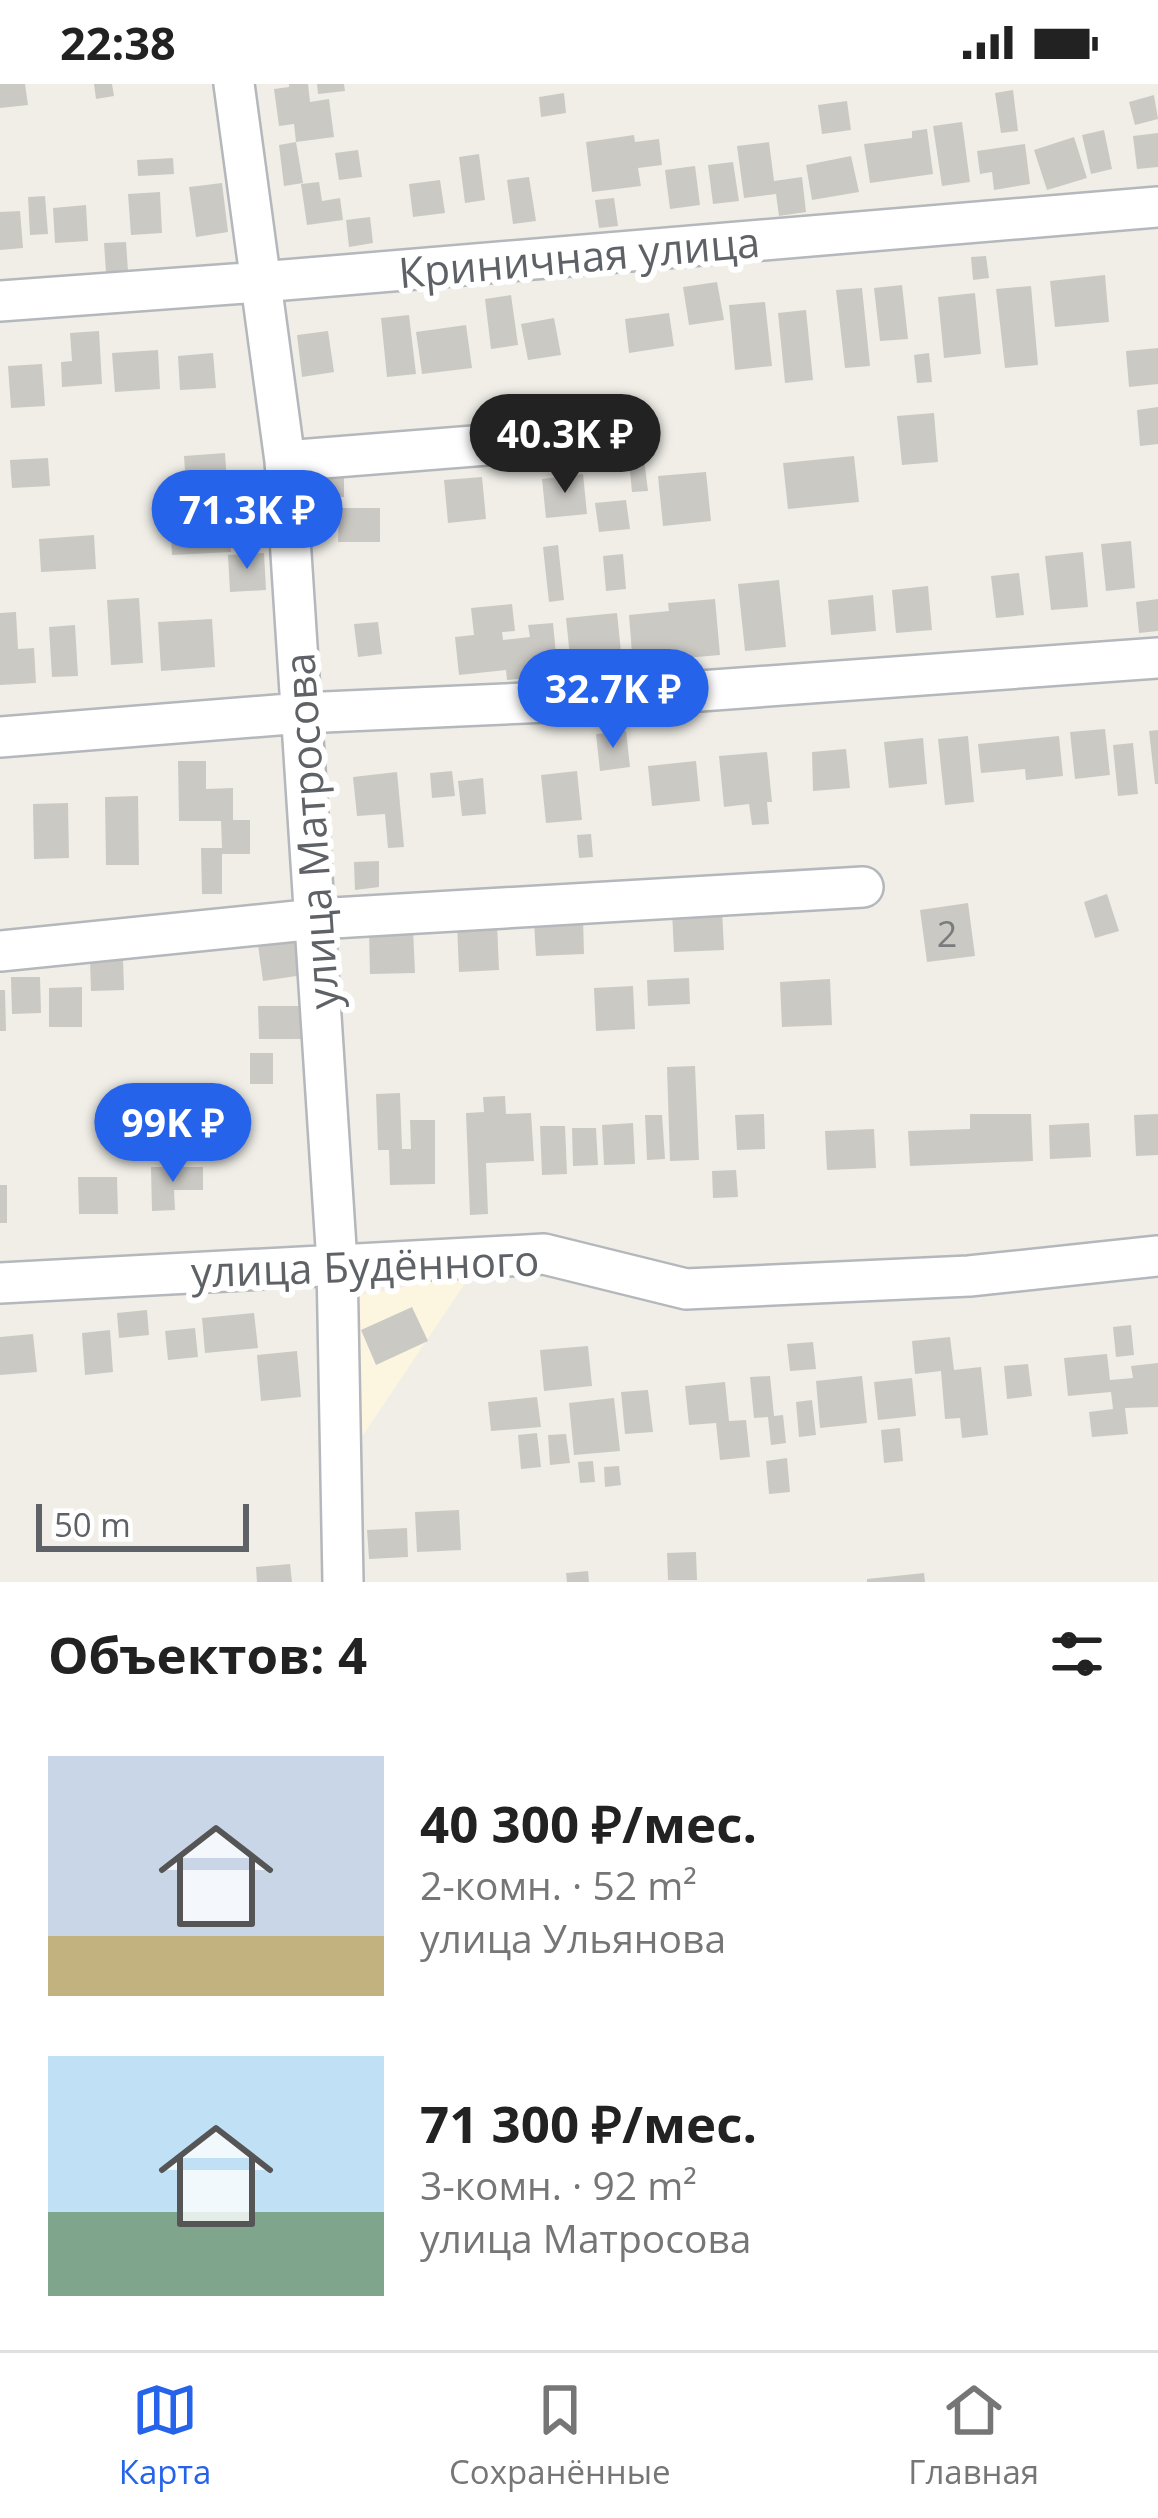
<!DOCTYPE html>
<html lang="ru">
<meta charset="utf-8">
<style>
:root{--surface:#fff;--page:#f6f6f6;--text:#222;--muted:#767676;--line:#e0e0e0;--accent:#2563eb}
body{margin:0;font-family:"Open Sans",sans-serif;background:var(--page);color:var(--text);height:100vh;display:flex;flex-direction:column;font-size:45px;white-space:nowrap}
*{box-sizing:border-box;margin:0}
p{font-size:39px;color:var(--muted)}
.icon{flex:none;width:66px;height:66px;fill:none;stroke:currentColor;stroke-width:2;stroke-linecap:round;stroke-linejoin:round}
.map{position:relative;height:1498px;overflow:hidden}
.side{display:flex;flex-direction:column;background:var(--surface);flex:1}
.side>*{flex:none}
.scale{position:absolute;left:36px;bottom:30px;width:213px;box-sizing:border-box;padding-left:12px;border:6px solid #5e6266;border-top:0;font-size:33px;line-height:42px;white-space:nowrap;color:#5e6266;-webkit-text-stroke:9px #fff;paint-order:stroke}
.price{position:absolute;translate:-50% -102px;padding:0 27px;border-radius:42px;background:var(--accent);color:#fff;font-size:39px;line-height:78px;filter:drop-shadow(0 3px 6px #0008)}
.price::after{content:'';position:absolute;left:50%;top:72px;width:36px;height:27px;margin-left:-18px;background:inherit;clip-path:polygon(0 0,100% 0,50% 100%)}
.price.selected{background:#222;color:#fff}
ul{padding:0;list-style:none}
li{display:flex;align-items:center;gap:36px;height:300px;padding:0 48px}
li span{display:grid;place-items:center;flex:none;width:336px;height:240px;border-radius:0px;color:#555}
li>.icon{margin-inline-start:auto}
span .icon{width:144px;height:144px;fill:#fffc;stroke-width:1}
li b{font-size:51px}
h2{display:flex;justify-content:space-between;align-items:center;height:144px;padding:0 48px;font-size:51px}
.status{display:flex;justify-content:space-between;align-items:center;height:84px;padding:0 60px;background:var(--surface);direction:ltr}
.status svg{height:33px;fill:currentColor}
.tab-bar{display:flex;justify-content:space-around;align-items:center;height:168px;border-top:3px solid var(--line);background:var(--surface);font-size:33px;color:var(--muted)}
.tab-bar a{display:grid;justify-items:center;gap:6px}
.tab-bar .selected{color:var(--accent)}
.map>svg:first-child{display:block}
.commercial{fill:#fcf6e0}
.building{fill:#cbc9c4}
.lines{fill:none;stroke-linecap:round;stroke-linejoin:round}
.minor-casing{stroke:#b4b7bb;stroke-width:44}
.minor{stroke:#fff;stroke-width:39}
.labels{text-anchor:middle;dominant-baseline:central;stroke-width:12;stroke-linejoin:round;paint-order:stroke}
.number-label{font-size:36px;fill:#797c7e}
.street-label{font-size:42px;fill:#5e6266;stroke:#fff}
</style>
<div class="status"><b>22:38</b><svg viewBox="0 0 49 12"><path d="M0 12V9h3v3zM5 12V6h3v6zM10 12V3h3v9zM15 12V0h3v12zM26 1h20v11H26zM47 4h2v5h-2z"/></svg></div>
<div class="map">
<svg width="1158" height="1498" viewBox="0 0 1158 1498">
<rect width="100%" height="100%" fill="#f0eee7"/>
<path class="commercial" d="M 468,1194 L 468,1195 L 349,1372 L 354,1212 L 437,1197 Z"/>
<path class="building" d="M 0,0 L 25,0 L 28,21 L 0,24 Z
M 94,0 L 112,0 L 114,12 L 96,15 Z
M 289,0 L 308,0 L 310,18 L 329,15 L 334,53 L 296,58 L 294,40 L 279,42 L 274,5 L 289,3 Z
M 317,0 L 344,0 L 345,7 L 318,10 Z
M 1013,6 L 1018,47 L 1001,49 L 995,9 Z
M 564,9 L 566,29 L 541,33 L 539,13 Z
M 1154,11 L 1158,35 L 1135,41 L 1129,18 Z
M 847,17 L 851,46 L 822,50 L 818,21 Z
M 962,38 L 970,98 L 942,102 L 933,42 Z
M 927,45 L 933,90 L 870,99 L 864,60 L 912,54 L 912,47 Z
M 1104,46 L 1112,85 L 1091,90 L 1082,51 Z
M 1158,49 L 1158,83 L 1137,85 L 1133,52 Z
M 634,51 L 635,58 L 659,55 L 662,81 L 638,84 L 641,102 L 592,108 L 586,58 Z
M 1074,53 L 1087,94 L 1047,106 L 1034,66 Z
M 296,58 L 303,99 L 284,102 L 279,61 Z
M 769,58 L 774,97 L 802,93 L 806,128 L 779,132 L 776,110 L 744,114 L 737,62 Z
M 1025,60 L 1030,100 L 994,106 L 992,88 L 980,90 L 977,67 Z
M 358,66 L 362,93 L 339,96 L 335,69 Z
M 479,70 L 485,116 L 465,119 L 459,73 Z
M 851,72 L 859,108 L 812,116 L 806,81 Z
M 173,74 L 174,90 L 138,92 L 137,76 Z
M 733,78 L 739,117 L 713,120 L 708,81 Z
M 695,82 L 700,121 L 670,125 L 665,86 Z
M 529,93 L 536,137 L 513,140 L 507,96 Z
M 440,96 L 445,129 L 413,133 L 409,100 Z
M 319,98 L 322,117 L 340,114 L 343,136 L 307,141 L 301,100 Z
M 222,99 L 228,148 L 196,153 L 189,103 Z
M 160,108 L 162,149 L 131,151 L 128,110 Z
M 45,112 L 48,150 L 30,151 L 28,113 Z
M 614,114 L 618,142 L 599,144 L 595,116 Z
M 86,121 L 88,157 L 55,159 L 53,124 Z
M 20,127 L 23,164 L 0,166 L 0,128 Z
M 370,133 L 373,159 L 349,163 L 346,136 Z
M 126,158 L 128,187 L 106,188 L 104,159 Z
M 986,172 L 989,194 L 973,196 L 971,173 Z
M 1105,191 L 1109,238 L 1055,243 L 1050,197 Z
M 717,198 L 724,236 L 689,241 L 683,203 Z
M 902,201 L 908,255 L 880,257 L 874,204 Z
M 1031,202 L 1038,281 L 1005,284 L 996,205 Z
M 862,204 L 870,282 L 845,284 L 836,206 Z
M 975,209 L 981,270 L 944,274 L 938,213 Z
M 511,211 L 518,261 L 491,265 L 485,215 Z
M 765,218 L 772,282 L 735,286 L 729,221 Z
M 806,226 L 813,296 L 785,299 L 778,229 Z
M 669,229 L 674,262 L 629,269 L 625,235 Z
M 409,231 L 416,290 L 387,293 L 381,234 Z
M 554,234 L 561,271 L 528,276 L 521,240 Z
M 466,241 L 472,284 L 422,290 L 416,248 Z
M 99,247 L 102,300 L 62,303 L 61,278 L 72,277 L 70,249 Z
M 328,247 L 334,288 L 302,293 L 297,251 Z
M 1158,264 L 1158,300 L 1129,303 L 1126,267 Z
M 158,266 L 160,305 L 115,308 L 112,269 Z
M 213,269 L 216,304 L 180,306 L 178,272 Z
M 929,269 L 932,298 L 917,299 L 914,271 Z
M 42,280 L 45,322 L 11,324 L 8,282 Z
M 1158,323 L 1158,360 L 1140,362 L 1137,326 Z
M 934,329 L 938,378 L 902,381 L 897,332 Z
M 225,369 L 227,399 L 186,401 L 184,372 Z
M 854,372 L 859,418 L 788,425 L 783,379 Z
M 48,374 L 50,402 L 12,404 L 10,376 Z
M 644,375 L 648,407 L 632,408 L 629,377 Z
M 314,388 L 344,388 L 344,413 L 314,414 Z
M 706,388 L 711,437 L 663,442 L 658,392 Z
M 583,390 L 587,430 L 546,434 L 542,395 Z
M 482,393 L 486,435 L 448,439 L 444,396 Z
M 626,416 L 630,445 L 599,448 L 595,419 Z
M 339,424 L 380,424 L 380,458 L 338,458 Z
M 229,428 L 231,468 L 172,471 L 170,432 Z
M 94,451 L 96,485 L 41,488 L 39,455 Z
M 1131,457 L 1135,504 L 1106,507 L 1101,460 Z
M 558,461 L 564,516 L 549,518 L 543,463 Z
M 1083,468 L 1088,523 L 1051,526 L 1045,472 Z
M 264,469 L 266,506 L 230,508 L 228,471 Z
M 623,470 L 626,505 L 606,507 L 603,472 Z
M 1019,489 L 1024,531 L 996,534 L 991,492 Z
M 779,496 L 786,563 L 745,567 L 738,500 Z
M 928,502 L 932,546 L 896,549 L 892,506 Z
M 873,511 L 876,547 L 831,551 L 828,516 Z
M 139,514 L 143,579 L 111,581 L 107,516 Z
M 715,515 L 720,571 L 674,575 L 673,565 L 632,569 L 629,531 L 669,527 L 668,519 Z
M 1158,515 L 1158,547 L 1139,549 L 1136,518 Z
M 512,520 L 515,547 L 502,548 L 503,556 L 530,553 L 528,541 L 553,539 L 558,591 L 507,596 L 506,586 L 459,591 L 455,553 L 474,551 L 471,524 Z
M 16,528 L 18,565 L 34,564 L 36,599 L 0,601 L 0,529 Z
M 617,529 L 622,578 L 571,583 L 566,534 Z
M 212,535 L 215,583 L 161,587 L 158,538 Z
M 378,538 L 382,570 L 358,573 L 354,540 Z
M 75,541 L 78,592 L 52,593 L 49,543 Z
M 1105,645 L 1110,691 L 1075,695 L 1070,648 Z
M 1158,646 L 1158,700 L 1155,700 L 1149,647 Z
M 626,647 L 630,683 L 600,687 L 596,650 Z
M 968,652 L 974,718 L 945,721 L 938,655 Z
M 1059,652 L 1063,692 L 1026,696 L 1025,685 L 981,689 L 978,660 Z
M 923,654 L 927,700 L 889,704 L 884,658 Z
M 1133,659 L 1138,710 L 1118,712 L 1113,661 Z
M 846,665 L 850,704 L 813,707 L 812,668 Z
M 767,668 L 772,718 L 767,718 L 769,740 L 752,741 L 749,720 L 724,723 L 719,672 Z
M 178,677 L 206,677 L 206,705 L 233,704 L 233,736 L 250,736 L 250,770 L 222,770 L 222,810 L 202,810 L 201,764 L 222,764 L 221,737 L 179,737 Z
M 696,677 L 700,717 L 652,722 L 648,682 Z
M 452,687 L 455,712 L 432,714 L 430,689 Z
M 577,687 L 582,736 L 546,739 L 541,691 Z
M 397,688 L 404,763 L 388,764 L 385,730 L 357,732 L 353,693 Z
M 483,694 L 486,730 L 462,732 L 458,697 Z
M 138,712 L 139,781 L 106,781 L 105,713 Z
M 68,719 L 69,774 L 34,775 L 33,720 Z
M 591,750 L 593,773 L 579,774 L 577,751 Z
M 379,777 L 379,803 L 355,806 L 354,778 Z
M 1107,810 L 1119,847 L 1095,854 L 1084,818 Z
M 968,819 L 975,872 L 927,878 L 920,826 Z
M 722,825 L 724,866 L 674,868 L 672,827 Z
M 583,835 L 584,870 L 536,872 L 534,837 Z
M 497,839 L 499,886 L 459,888 L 457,840 Z
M 413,845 L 415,889 L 370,890 L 369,847 Z
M 300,853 L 303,891 L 263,897 L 258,861 Z
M 123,874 L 124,906 L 91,907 L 90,875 Z
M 11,893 L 40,893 L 41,929 L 12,930 Z
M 689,894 L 690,920 L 648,922 L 647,896 Z
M 830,895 L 832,941 L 782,943 L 780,898 Z
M 633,902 L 635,945 L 596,947 L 594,904 Z
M 82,903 L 82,943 L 49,943 L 49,904 Z
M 0,906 L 5,906 L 6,947 L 0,947 Z
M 258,922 L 300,922 L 301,955 L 259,955 Z
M 250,969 L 273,969 L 273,1000 L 250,1000 Z
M 695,982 L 699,1076 L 670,1077 L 667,983 Z
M 400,1009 L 402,1065 L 411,1065 L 410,1036 L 435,1036 L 435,1100 L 390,1101 L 389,1066 L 378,1066 L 376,1010 Z
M 505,1012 L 506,1030 L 531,1029 L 534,1077 L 486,1079 L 488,1130 L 470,1131 L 466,1029 L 484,1028 L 483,1013 Z
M 764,1030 L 765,1065 L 737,1066 L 735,1031 Z
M 970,1030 L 1031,1030 L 1033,1077 L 910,1082 L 908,1047 L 970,1045 Z
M 1158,1030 L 1158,1071 L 1136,1072 L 1134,1031 Z
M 645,1031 L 662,1031 L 665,1075 L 647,1076 Z
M 633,1039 L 635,1080 L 604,1081 L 602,1041 Z
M 1089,1039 L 1091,1073 L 1050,1075 L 1049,1041 Z
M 540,1042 L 565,1042 L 567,1090 L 542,1091 Z
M 572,1044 L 596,1044 L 598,1081 L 573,1082 Z
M 874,1045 L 876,1084 L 827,1086 L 825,1047 Z
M 151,1083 L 203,1083 L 203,1106 L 174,1106 L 175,1126 L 152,1127 Z
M 736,1086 L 738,1113 L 713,1114 L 712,1087 Z
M 78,1093 L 117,1093 L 118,1130 L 79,1130 Z
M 0,1101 L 7,1101 L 7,1139 L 0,1139 Z
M 412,1223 L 428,1257 L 376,1281 L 361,1246 Z
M 147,1226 L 149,1251 L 119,1254 L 117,1229 Z
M 254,1229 L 258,1264 L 205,1269 L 202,1234 Z
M 1131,1241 L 1134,1271 L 1116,1273 L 1113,1243 Z
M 195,1244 L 198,1273 L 168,1276 L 165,1247 Z
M 110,1246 L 113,1288 L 85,1291 L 82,1249 Z
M 33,1250 L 37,1288 L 0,1291 L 0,1253 Z
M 950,1253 L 954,1286 L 981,1283 L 988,1351 L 962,1354 L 960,1334 L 945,1335 L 941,1287 L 915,1290 L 912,1257 Z
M 813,1258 L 816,1285 L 790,1287 L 787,1260 Z
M 588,1262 L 592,1302 L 544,1307 L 540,1266 Z
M 297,1267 L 301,1313 L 261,1317 L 257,1271 Z
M 1107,1270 L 1110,1296 L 1133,1294 L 1131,1282 L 1158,1279 L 1158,1323 L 1125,1324 L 1128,1350 L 1092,1353 L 1089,1328 L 1113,1325 L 1111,1308 L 1068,1312 L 1064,1274 Z
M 1028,1280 L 1032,1312 L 1007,1315 L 1004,1282 Z
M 770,1292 L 774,1332 L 783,1331 L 786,1359 L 771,1361 L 768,1333 L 754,1334 L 750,1293 Z
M 862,1292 L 867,1339 L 820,1344 L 816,1297 Z
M 912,1294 L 916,1332 L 878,1336 L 874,1298 Z
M 725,1298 L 729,1337 L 746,1336 L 750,1373 L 720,1376 L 716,1339 L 689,1341 L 685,1302 Z
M 648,1306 L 653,1348 L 625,1350 L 621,1308 Z
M 537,1313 L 541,1343 L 491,1347 L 488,1318 Z
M 614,1314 L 620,1367 L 574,1371 L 569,1319 Z
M 812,1316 L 816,1351 L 799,1353 L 796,1318 Z
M 900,1344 L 903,1377 L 884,1379 L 881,1346 Z
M 537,1349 L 541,1383 L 521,1385 L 518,1351 Z
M 566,1350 L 570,1379 L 550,1381 L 548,1351 Z
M 787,1374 L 790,1408 L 769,1410 L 766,1377 Z
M 593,1377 L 595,1398 L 580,1399 L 578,1378 Z
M 619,1382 L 621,1401 L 605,1403 L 604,1383 Z
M 459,1426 L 461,1466 L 417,1468 L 415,1428 Z
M 407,1444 L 408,1473 L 369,1475 L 367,1446 Z
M 696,1468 L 697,1496 L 668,1496 L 667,1469 Z
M 290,1480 L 292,1498 L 257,1498 L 256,1483 Z
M 588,1487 L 589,1498 L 567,1498 L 566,1489 Z
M 924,1489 L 925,1498 L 867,1498 L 867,1495 Z"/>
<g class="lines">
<g class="minor-casing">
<path id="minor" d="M 234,0 L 285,377 L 337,1179 L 343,1498
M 0,217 L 260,198 L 1158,123
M 285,377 L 638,349
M 0,653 L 302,629 L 548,618 L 1158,574
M 0,867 L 316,835 L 863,803
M 0,1199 L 544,1170 L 686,1205 L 969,1192 L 1158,1172"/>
</g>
<use href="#minor" class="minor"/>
</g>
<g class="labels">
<g class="number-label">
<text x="947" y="849">2</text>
</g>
<g class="street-label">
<text transform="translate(579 172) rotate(-5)">Криничная улица</text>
<text transform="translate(310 747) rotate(-94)">улица Матросова</text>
<text transform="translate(365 1181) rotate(-2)">улица Будённого</text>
</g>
</g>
</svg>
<div class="scale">50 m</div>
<b class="price selected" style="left:565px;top:412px">40.3K ₽</b>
<b class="price" style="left:247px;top:488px">71.3K ₽</b>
<b class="price" style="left:613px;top:667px">32.7K ₽</b>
<b class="price" style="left:173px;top:1101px">99K ₽</b>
</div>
<section class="side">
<h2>Объектов: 4<svg class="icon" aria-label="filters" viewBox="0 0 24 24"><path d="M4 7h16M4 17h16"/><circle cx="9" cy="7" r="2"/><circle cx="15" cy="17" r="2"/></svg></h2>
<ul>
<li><span style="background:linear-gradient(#c9d6e8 75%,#c2b280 0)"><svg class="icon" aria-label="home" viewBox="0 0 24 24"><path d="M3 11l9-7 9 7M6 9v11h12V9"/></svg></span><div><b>40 300 ₽/мес.</b><p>2-комн. · 52 m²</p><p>улица Ульянова</p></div></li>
<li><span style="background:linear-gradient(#bfe0f5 65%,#7fa58c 0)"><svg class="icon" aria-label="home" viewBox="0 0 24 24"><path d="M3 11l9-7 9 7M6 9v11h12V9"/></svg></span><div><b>71 300 ₽/мес.</b><p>3-комн. · 92 m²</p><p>улица Матросова</p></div></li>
</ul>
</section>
<nav class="tab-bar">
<a class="selected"><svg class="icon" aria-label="map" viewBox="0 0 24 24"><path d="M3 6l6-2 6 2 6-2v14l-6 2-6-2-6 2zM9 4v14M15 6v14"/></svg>Карта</a>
<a><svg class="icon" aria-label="saved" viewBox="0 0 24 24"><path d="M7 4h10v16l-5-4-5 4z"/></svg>Сохранённые</a>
<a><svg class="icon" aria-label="home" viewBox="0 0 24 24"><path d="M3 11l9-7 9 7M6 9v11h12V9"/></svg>Главная</a>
</nav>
